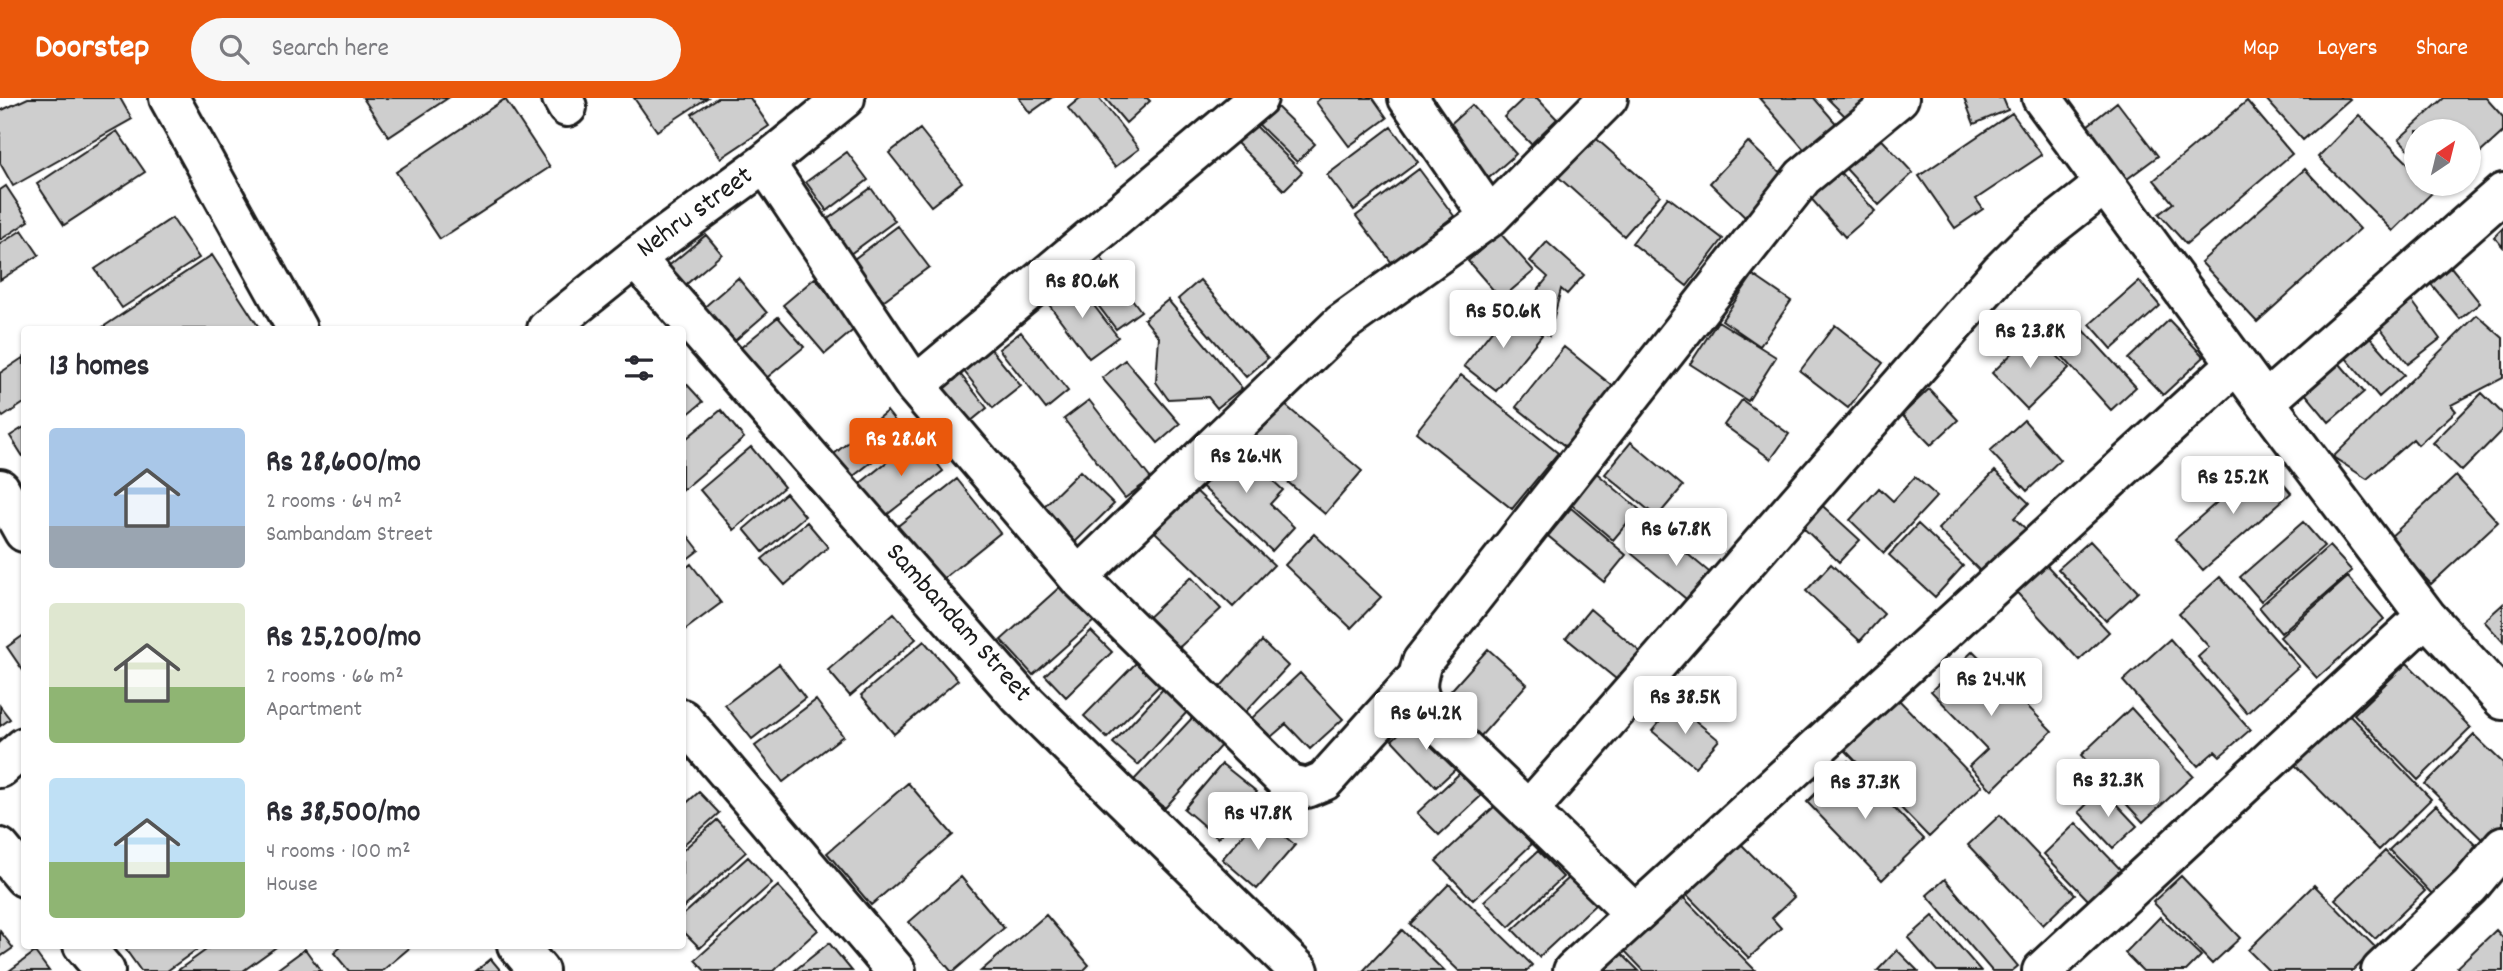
<!DOCTYPE html>
<meta charset="utf-8">
<style>
:root{--surface:#fff;--page:#f7f7f7;--text:#2b2b33;--muted:#7c7c81;--accent:#ea580c}
body{margin:0;font-family:Dekko,sans-serif;background:var(--page);color:var(--text);height:100vh;display:flex;flex-direction:column;font-size:26px;white-space:nowrap}
*{box-sizing:border-box;margin:0}
p{font-size:23px;color:var(--muted)}
.icon{flex:none;width:38px;height:38px;fill:none;stroke:currentColor;stroke-width:2;stroke-linecap:round;stroke-linejoin:round}
.map{position:relative;flex:1;overflow:hidden}
.details{position:absolute;left:21px;top:228px;width:665px;height:623px;display:flex;flex-direction:column;background:var(--surface);border-radius:7px;box-shadow:0 2px 5px #0004}
.details>*{flex:none}
.needle{width:46px;rotate:35deg}
.buttons{position:absolute;left:2404px;top:21px;display:grid;gap:14px}
.buttons a{display:grid;place-items:center;width:77px;height:77px;border-radius:50%;background:var(--surface);box-shadow:0 2px 5px #0004;font-size:35px}
.price{position:absolute;translate:-50% -60px;padding:0 16px;border-radius:7px;background:#fff;color:#222;font-size:23px;line-height:46px;filter:drop-shadow(0 2px 4px #0008)}
.price::after{content:'';position:absolute;left:50%;top:42px;width:21px;height:16px;margin-left:-10px;background:inherit;clip-path:polygon(0 0,100% 0,50% 100%)}
.price.active{background:var(--accent);color:#fff}
ul{padding:0;list-style:none}
li{display:flex;align-items:center;gap:21px;height:175px;padding:0 28px}
li span{display:grid;place-items:center;flex:none;width:196px;height:140px;border-radius:7px;color:#555}
li>.icon{margin-inline-start:auto}
span .icon{width:84px;height:84px;fill:#fffc;stroke-width:1}
li b{font-size:30px}
h2{display:flex;justify-content:space-between;align-items:center;height:84px;padding:0 28px;font-size:30px}
header{display:flex;align-items:center;gap:42px;box-sizing:border-box;height:98px;padding:0 35px;background:var(--accent);color:#fff}
header strong{font-size:33px}
nav{display:flex;gap:38px;margin-inline-start:auto;font-size:24px}
.search{width:490px;height:63px;background:var(--page);display:flex;align-items:center;gap:18px;box-sizing:border-box;padding:0 24px;border-radius:38px;color:var(--muted);font-size:26px}
.map>svg:first-child{display:block}
.building{fill:#cecece;stroke:#1c1c1c;stroke-width:2}
.lines{fill:none;stroke-linecap:round;stroke-linejoin:round}
.minor-casing{stroke:#1c1c1c;stroke-width:44}
.minor{stroke:#fff;stroke-width:38}
.labels{text-anchor:middle;dominant-baseline:central;stroke-width:5;stroke-linejoin:round;paint-order:stroke}
.street-label{font-size:28px;fill:#1c1c1c;stroke:#fff}
</style>
<header>
<strong>Doorstep</strong>
<div class="search"><svg class="icon" aria-label="search" viewBox="0 0 24 24"><circle cx="10" cy="10" r="6"/><path d="M15 15l6 6"/></svg>Search here</div>
<nav><a>Map</a><a>Layers</a><a>Share</a></nav>
</header>
<div class="map">
<svg width="2503" height="873" viewBox="0 0 2503 873">
<rect width="100%" height="100%" fill="#fff"/>
<filter id="ink" filterUnits="userSpaceOnUse"><feTurbulence type="fractalNoise" baseFrequency=".0143" numOctaves="2"/><feDisplacementMap in="SourceGraphic" scale="14" xChannelSelector="R" yChannelSelector="G"/><feConvolveMatrix kernelMatrix="1 2 1 2 8 2 1 2 1" color-interpolation-filters="sRGB"/></filter>
<g filter="url(#ink)">
<path class="building" d="M 28,0 L 120,0 L 132,21 L 13,88 L 0,65 L 0,13 Z
M 363,0 L 448,0 L 389,39 Z
M 634,0 L 707,0 L 657,33 Z
M 717,0 L 750,0 L 769,28 L 721,60 L 692,16 Z
M 1019,0 L 1051,0 L 1030,15 Z
M 1080,0 L 1099,0 L 1139,51 L 1115,69 L 1068,10 Z
M 1105,0 L 1147,0 L 1150,3 L 1126,25 Z
M 1321,0 L 1373,0 L 1387,20 L 1349,48 L 1316,4 Z
M 1524,0 L 1537,0 L 1557,21 L 1531,46 L 1504,19 Z
M 1759,0 L 1814,0 L 1840,30 L 1809,57 Z
M 1827,0 L 1877,0 L 1852,25 Z
M 1964,0 L 2003,0 L 2008,12 L 1974,26 Z
M 2265,0 L 2349,0 L 2350,1 L 2303,42 Z
M 2444,0 L 2486,0 L 2503,19 L 2503,34 L 2469,65 L 2469,33 L 2417,33 L 2417,60 L 2399,41 Z
M 505,1 L 550,69 L 440,141 L 396,74 Z
M 1271,3 L 1315,46 L 1297,64 L 1253,21 Z
M 2247,3 L 2292,56 L 2186,146 L 2159,116 L 2173,105 L 2154,82 Z
M 2117,4 L 2158,58 L 2127,81 L 2087,28 Z
M 1472,7 L 1516,56 L 1482,86 L 1439,36 Z
M 2012,15 L 2042,57 L 1976,101 L 1983,111 L 1955,130 L 1919,78 Z
M 2359,17 L 2417,74 L 2417,86 L 2429,86 L 2435,92 L 2393,133 L 2318,59 Z
M 1255,27 L 1302,74 L 1284,92 L 1237,45 Z
M 1391,29 L 1418,64 L 1354,112 L 1327,77 Z
M 920,31 L 962,84 L 931,108 L 889,55 Z
M 1872,31 L 1913,75 L 1879,107 L 1838,62 Z
M 117,33 L 145,74 L 64,127 L 37,86 Z
M 1591,36 L 1660,97 L 1624,138 L 1555,76 Z
M 1748,44 L 1788,82 L 1749,123 L 1710,85 Z
M 847,54 L 868,82 L 827,113 L 806,84 Z
M 1419,71 L 1454,118 L 1392,165 L 1356,118 Z
M 1837,71 L 1875,113 L 1845,139 L 1808,97 Z
M 2305,71 L 2360,131 L 2257,224 L 2201,164 Z
M 6,88 L 29,123 L 0,142 L 0,92 Z
M 871,90 L 895,123 L 850,156 L 825,123 Z
M 1668,99 L 1723,141 L 1687,188 L 1632,145 Z
M 172,120 L 199,160 L 122,210 L 95,171 Z
M 898,128 L 929,169 L 880,205 L 850,164 Z
M 2503,130 L 2503,149 L 2494,139 Z
M 22,132 L 39,157 L 0,182 L 0,146 Z
M 1500,135 L 1534,173 L 1501,201 L 1468,163 Z
M 706,137 L 722,156 L 683,189 L 666,170 Z
M 1547,144 L 1584,177 L 1567,196 L 1561,191 L 1549,238 L 1520,214 L 1548,179 L 1530,163 Z
M 1092,148 L 1141,213 L 1116,231 L 1067,166 Z
M 212,157 L 260,231 L 100,231 Z
M 2451,169 L 2480,205 L 2460,221 L 2431,186 Z
M 1753,177 L 1791,203 L 1760,248 L 1722,222 Z
M 738,180 L 767,215 L 731,246 L 701,212 Z
M 815,180 L 857,229 L 825,256 L 783,207 Z
M 1200,182 L 1268,260 L 1246,279 L 1178,201 Z
M 1075,183 L 1118,239 L 1089,260 L 1047,204 Z
M 2139,183 L 2160,208 L 2112,251 L 2090,226 Z
M 1168,202 L 1242,290 L 1217,310 L 1208,299 L 1168,301 L 1156,284 L 1159,239 L 1144,221 Z
M 2412,203 L 2440,241 L 2408,266 L 2379,228 Z
M 1509,211 L 1542,237 L 1496,293 L 1464,268 Z
M 2070,217 L 2136,289 L 2111,312 L 2045,239 Z
M 2477,217 L 2503,240 L 2503,280 L 2451,307 L 2456,313 L 2418,347 L 2413,341 L 2367,381 L 2333,359 Z
M 778,219 L 804,249 L 758,287 L 733,256 Z
M 2169,222 L 2204,259 L 2163,297 L 2128,261 Z
M 1718,223 L 1776,259 L 1748,303 L 1690,266 Z
M 1835,227 L 1883,265 L 1848,310 L 1800,273 Z
M 1021,234 L 1068,293 L 1046,311 L 999,251 Z
M 2034,234 L 2069,270 L 2027,311 L 1992,275 Z
M 2370,239 L 2404,277 L 2379,299 L 2345,259 Z
M 986,245 L 1021,288 L 993,310 L 959,267 Z
M 1564,249 L 1624,297 L 1576,357 L 1516,309 Z
M 24,259 L 24,305 L 3,319 L 0,315 L 0,275 Z
M 2334,259 L 2364,294 L 2329,324 L 2299,288 Z
M 1125,262 L 1180,326 L 1158,345 L 1102,280 Z
M 953,267 L 987,310 L 965,328 L 930,285 Z
M 1461,277 L 1558,355 L 1512,411 L 1416,334 Z
M 682,281 L 703,304 L 682,321 Z
M 1929,291 L 1958,322 L 1931,347 L 1902,317 Z
M 2482,295 L 2503,316 L 2503,331 L 2462,373 L 2433,345 Z
M 1277,300 L 1362,373 L 1325,416 L 1240,343 Z
M 1089,302 L 1151,381 L 1125,400 L 1064,321 Z
M 1742,302 L 1789,336 L 1771,361 L 1724,327 Z
M 721,312 L 744,340 L 682,393 L 682,344 Z
M 887,313 L 906,337 L 851,380 L 834,356 Z
M 2024,322 L 2060,362 L 2027,393 L 1990,353 Z
M 24,329 L 24,360 L 10,338 Z
M 917,340 L 943,373 L 884,419 L 858,387 Z
M 1231,344 L 1283,392 L 1270,406 L 1294,429 L 1272,453 L 1195,382 Z
M 1631,344 L 1683,388 L 1657,419 L 1605,376 Z
M 751,349 L 784,389 L 734,432 L 700,392 Z
M 2264,363 L 2291,395 L 2203,472 L 2175,441 Z
M 1593,372 L 1639,411 L 1613,442 L 1567,403 Z
M 1080,373 L 1114,406 L 1068,451 L 1035,417 Z
M 1995,373 L 2029,405 L 2014,420 L 2026,431 L 1982,475 L 1938,431 Z
M 2456,378 L 2498,424 L 2431,486 L 2388,441 Z
M 1915,379 L 1937,398 L 1884,455 L 1850,422 L 1879,390 L 1893,403 Z
M 957,381 L 1000,435 L 933,489 L 889,435 Z
M 1195,392 L 1274,467 L 1233,509 L 1155,434 Z
M 786,395 L 805,418 L 763,454 L 744,431 Z
M 1815,401 L 1860,442 L 1839,464 L 1795,422 Z
M 1571,410 L 1626,457 L 1604,484 L 1548,438 Z
M 807,424 L 828,449 L 785,487 L 762,461 Z
M 2303,424 L 2324,448 L 2261,503 L 2240,479 Z
M 1918,426 L 1963,468 L 1935,499 L 1889,457 Z
M 1655,429 L 1720,483 L 1697,510 L 1632,456 Z
M 682,430 L 699,452 L 682,465 Z
M 1314,436 L 1381,499 L 1351,530 L 1285,467 Z
M 2090,443 L 2138,494 L 2106,523 L 2058,471 Z
M 2329,448 L 2352,473 L 2281,535 L 2259,509 Z
M 2039,459 L 2109,534 L 2079,562 L 2009,486 Z
M 691,466 L 721,505 L 682,534 L 682,473 Z
M 1831,466 L 1884,516 L 1860,543 L 1806,493 Z
M 1191,479 L 1221,511 L 1172,556 L 1142,525 Z
M 2220,479 L 2299,568 L 2247,615 L 2198,559 L 2209,549 L 2179,516 Z
M 2348,479 L 2384,521 L 2317,580 L 2280,539 Z
M 1062,487 L 1094,523 L 1033,577 L 1001,542 Z
M 2503,506 L 2503,544 L 2484,523 Z
M 1590,511 L 1644,557 L 1621,585 L 1566,540 Z
M 894,515 L 916,541 L 850,598 L 828,572 Z
M 1091,533 L 1112,554 L 1066,599 L 1045,577 Z
M 24,537 L 24,574 L 7,549 Z
M 2170,541 L 2250,632 L 2220,658 L 2215,653 L 2198,668 L 2123,583 Z
M 924,543 L 958,582 L 894,636 L 861,597 Z
M 1262,543 L 1288,568 L 1237,623 L 1211,599 Z
M 1488,551 L 1527,586 L 1479,640 L 1439,606 Z
M 1973,553 L 2052,633 L 1992,692 L 1969,668 L 1987,651 L 1931,593 Z
M 1139,562 L 1162,585 L 1107,640 L 1084,618 Z
M 2407,565 L 2471,630 L 2418,682 L 2354,616 Z
M 779,566 L 805,600 L 752,641 L 725,607 Z
M 1300,575 L 1343,621 L 1310,651 L 1286,626 L 1271,639 L 1252,620 Z
M 1163,591 L 1187,614 L 1138,667 L 1113,645 Z
M 1897,600 L 1982,688 L 1929,739 L 1844,651 Z
M 816,602 L 843,638 L 783,684 L 755,648 Z
M 1675,606 L 1719,642 L 1695,669 L 1652,633 Z
M 0,608 L 10,621 L 0,628 Z
M 2131,610 L 2193,678 L 2143,724 L 2081,657 Z
M 2346,613 L 2431,701 L 2379,752 L 2293,665 Z
M 1194,618 L 1223,645 L 1165,710 L 1134,682 Z
M 1417,619 L 1461,666 L 1436,689 L 1392,642 Z
M 2474,637 L 2503,665 L 2503,738 L 2491,750 L 2425,686 Z
M 1848,663 L 1924,741 L 1882,782 L 1807,704 Z
M 1222,666 L 1257,694 L 1218,740 L 1184,711 Z
M 1460,675 L 1481,698 L 1439,737 L 1417,715 Z
M 908,685 L 953,737 L 871,807 L 827,755 Z
M 2102,691 L 2137,728 L 2113,750 L 2079,714 Z
M 699,694 L 719,715 L 682,748 L 682,709 Z
M 1496,707 L 1532,746 L 1473,802 L 1436,763 Z
M 2436,707 L 2486,758 L 2439,803 L 2389,752 Z
M 1260,717 L 1295,747 L 1257,791 L 1222,761 Z
M 2000,717 L 2075,796 L 2043,827 L 1968,747 Z
M 717,722 L 746,754 L 682,811 L 682,753 Z
M 2076,725 L 2124,775 L 2092,806 L 2044,756 Z
M 1737,742 L 1794,799 L 1772,820 L 1781,830 L 1749,860 L 1684,794 Z
M 1538,753 L 1563,779 L 1509,829 L 1484,803 Z
M 2385,753 L 2425,793 L 2375,841 L 2335,801 Z
M 748,759 L 772,785 L 700,850 L 682,832 L 682,818 Z
M 2181,778 L 2240,840 L 2212,866 L 2153,804 Z
M 961,779 L 1004,830 L 954,873 L 951,873 L 909,824 Z
M 1570,779 L 1596,806 L 1539,859 L 1513,832 Z
M 1945,781 L 2018,868 L 2012,873 L 1992,873 L 1927,797 Z
M 1449,786 L 1532,867 L 1527,873 L 1459,873 L 1410,826 Z
M 2314,787 L 2376,850 L 2353,873 L 2269,873 L 2248,852 Z
M 778,788 L 818,832 L 773,873 L 705,873 L 695,862 Z
M 1678,794 L 1755,872 L 1754,873 L 1644,873 L 1622,850 Z
M 1046,817 L 1089,867 L 1083,873 L 981,873 Z
M 1933,818 L 1981,873 L 1937,873 L 1908,840 Z
M 2160,819 L 2201,858 L 2186,873 L 2143,873 L 2125,855 Z
M 1402,832 L 1444,873 L 1363,873 Z
M 2496,832 L 2503,840 L 2503,873 L 2460,873 L 2457,869 Z
M 0,833 L 13,850 L 0,859 Z
M 829,845 L 852,873 L 794,873 Z
M 133,847 L 203,847 L 167,873 L 141,873 L 126,852 Z
M 213,847 L 279,847 L 243,873 L 177,873 Z
M 343,847 L 413,847 L 382,873 L 349,873 L 334,855 Z
M 305,851 L 321,873 L 275,873 Z
M 1617,851 L 1639,873 L 1594,873 Z
M 1897,852 L 1918,873 L 1877,873 Z
M 35,854 L 49,873 L 9,873 Z
M 491,861 L 501,873 L 476,873 Z"/>
<g class="lines">
<g class="minor-casing">
<path id="minor" d="M 169,0 L 297,231
M 562,0 L 567,9
M 1408,0 L 1490,119
M 2042,0 L 2265,304 L 2426,518 L 2503,602
M 765,65 L 915,288 L 1078,479 L 1289,686 L 1307,690 L 1324,683 L 1416,581
M 635,160 L 1019,598 L 1299,873
M 547,231 L 635,160 L 765,65 L 845,0
M 915,288 L 1258,0
M 2265,304 L 2503,95
M 0,391 L 24,434
M 1078,479 L 1341,226 L 1490,119 L 1608,0
M 682,621 L 896,873
M 0,670 L 24,649
M 1528,713 L 2000,174 L 2025,149 L 2105,86
M 0,750 L 24,779
M 1635,816 L 1427,615 C 1415,594 1415,587 1422,564 L 1803,79 L 1899,0
M 83,847 L 105,873
M 517,847 L 539,873
M 1573,873 L 2236,266
M 2042,873 L 2426,518
M 2381,873 L 2470,788 L 2503,748"/>
</g>
<use href="#minor" class="minor"/>
</g>
</g>
<g class="labels">
<g class="street-label">
<text transform="translate(696 116) rotate(-36)">Nehru street</text>
<text transform="translate(957 526) rotate(48)">Sambandam Street</text>
</g>
</g>
</svg>
<div class="buttons">
<a><svg class="needle" viewBox="-14 -14 28 28"><path d="M0-13l5 13h-10z" fill="#e53935"/><path d="M0 13l5-13h-10z" fill="#7c7c81"/></svg></a>
</div>
<b class="price" style="left:1082px;top:222px">Rs 80.6K</b>
<b class="price" style="left:1503px;top:252px">Rs 50.6K</b>
<b class="price" style="left:2030px;top:272px">Rs 23.8K</b>
<b class="price active" style="left:901px;top:380px">Rs 28.6K</b>
<b class="price" style="left:1246px;top:397px">Rs 26.4K</b>
<b class="price" style="left:2233px;top:418px">Rs 25.2K</b>
<b class="price" style="left:1676px;top:470px">Rs 67.8K</b>
<b class="price" style="left:1991px;top:620px">Rs 24.4K</b>
<b class="price" style="left:1685px;top:638px">Rs 38.5K</b>
<b class="price" style="left:1426px;top:654px">Rs 64.2K</b>
<b class="price" style="left:2108px;top:721px">Rs 32.3K</b>
<b class="price" style="left:1865px;top:723px">Rs 37.3K</b>
<b class="price" style="left:1258px;top:754px">Rs 47.8K</b>
<section class="details">
<h2>13 homes<svg class="icon" aria-label="filters" viewBox="0 0 24 24"><path d="M4 7h16M4 17h16"/><circle cx="9" cy="7" r="2"/><circle cx="15" cy="17" r="2"/></svg></h2>
<ul>
<li><span style="background:linear-gradient(#a9c7e8 70%,#9aa5b1 0)"><svg class="icon" aria-label="home" viewBox="0 0 24 24"><path d="M3 11l9-7 9 7M6 9v11h12V9"/></svg></span><div><b>Rs 28,600/mo</b><p>2 rooms · 64 m²</p><p>Sambandam Street</p></div></li>
<li><span style="background:linear-gradient(#dfe7d0 60%,#8fb573 0)"><svg class="icon" aria-label="home" viewBox="0 0 24 24"><path d="M3 11l9-7 9 7M6 9v11h12V9"/></svg></span><div><b>Rs 25,200/mo</b><p>2 rooms · 66 m²</p><p>Apartment</p></div></li>
<li><span style="background:linear-gradient(#bfe0f5 60%,#8fb573 0)"><svg class="icon" aria-label="home" viewBox="0 0 24 24"><path d="M3 11l9-7 9 7M6 9v11h12V9"/></svg></span><div><b>Rs 38,500/mo</b><p>4 rooms · 100 m²</p><p>House</p></div></li>
</ul>
</section>
</div>
